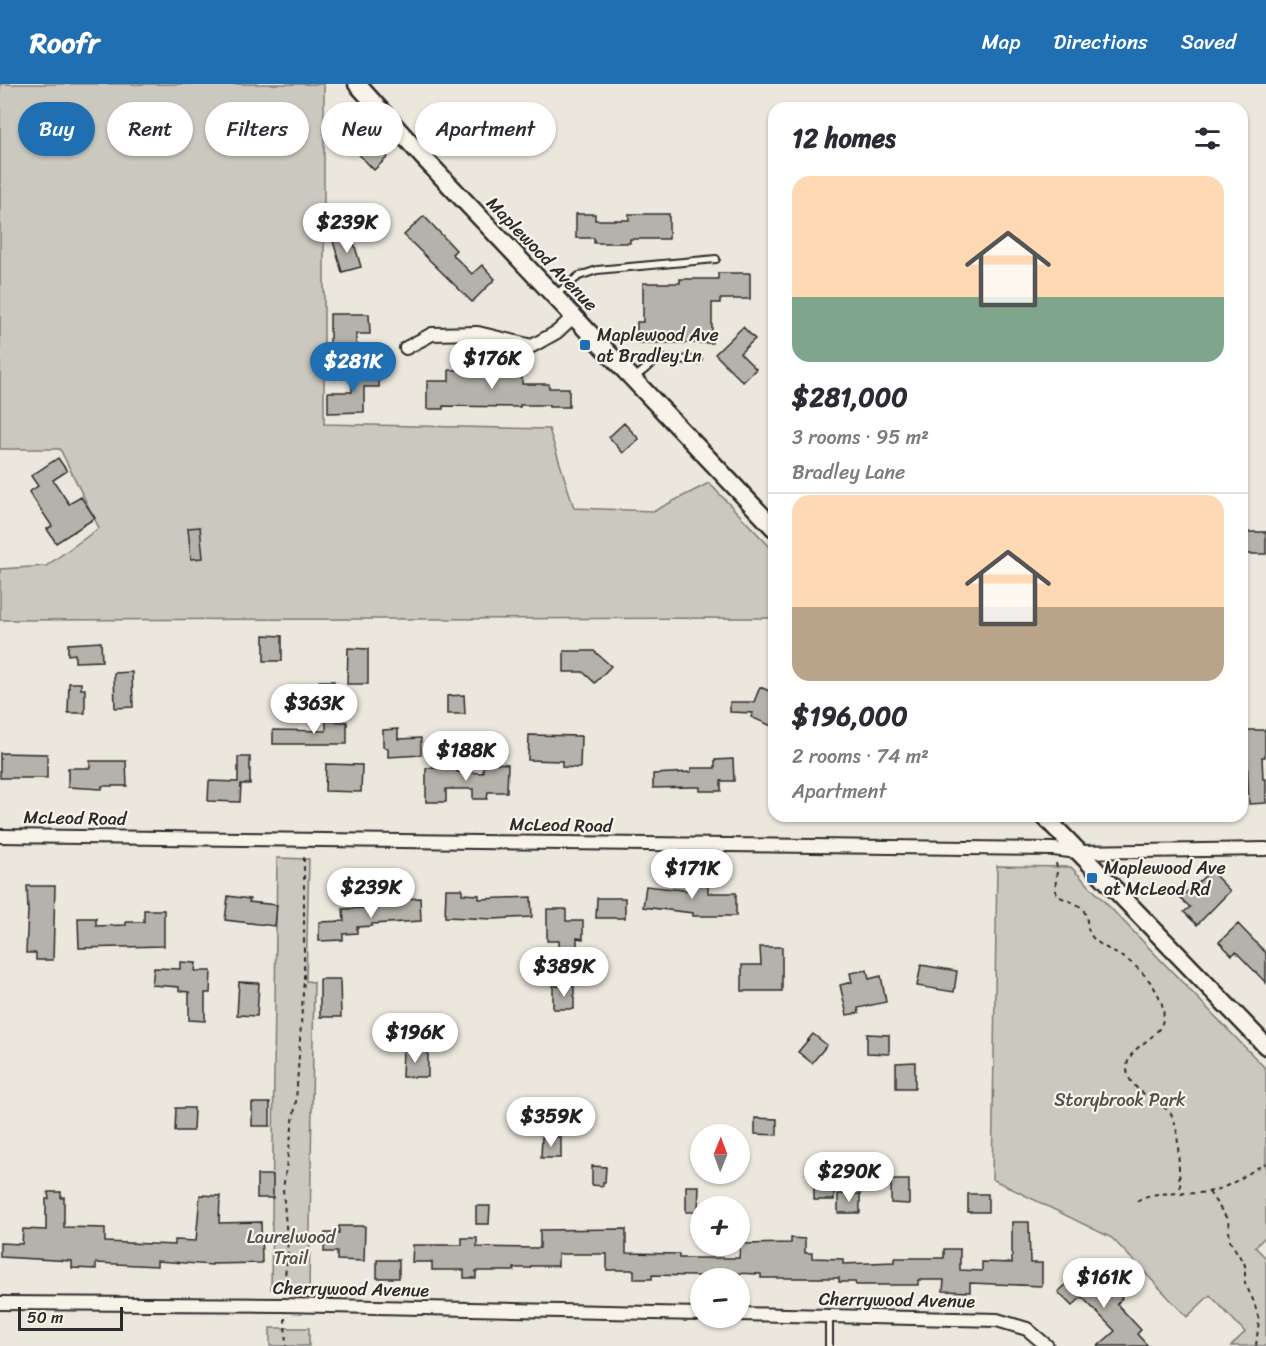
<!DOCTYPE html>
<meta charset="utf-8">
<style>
:root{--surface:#fff;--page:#f2f2f3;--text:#2b2b33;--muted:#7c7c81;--line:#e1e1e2;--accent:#1f6fb2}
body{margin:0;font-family:Sriracha,sans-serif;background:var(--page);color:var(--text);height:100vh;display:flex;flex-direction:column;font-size:22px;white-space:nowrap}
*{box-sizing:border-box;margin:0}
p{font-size:20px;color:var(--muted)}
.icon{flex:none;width:33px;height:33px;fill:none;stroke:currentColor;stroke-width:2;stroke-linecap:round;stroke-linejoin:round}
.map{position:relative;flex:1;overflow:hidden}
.drawer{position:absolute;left:768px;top:18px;width:480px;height:720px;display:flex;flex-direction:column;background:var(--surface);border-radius:18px;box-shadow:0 2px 4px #0004}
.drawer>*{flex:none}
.banner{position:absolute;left:18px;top:18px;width:570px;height:54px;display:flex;gap:12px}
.needle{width:39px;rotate:1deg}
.controls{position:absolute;left:690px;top:1040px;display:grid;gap:12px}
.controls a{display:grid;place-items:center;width:60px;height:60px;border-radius:50%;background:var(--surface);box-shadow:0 2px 4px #0004;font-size:30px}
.scale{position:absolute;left:18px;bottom:15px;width:105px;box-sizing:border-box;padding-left:6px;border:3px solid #2b2b2b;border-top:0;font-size:16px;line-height:21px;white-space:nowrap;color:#2b2b2b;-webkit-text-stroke:4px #f7f3e8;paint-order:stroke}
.price{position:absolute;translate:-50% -51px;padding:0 14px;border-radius:21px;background:#fff;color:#222;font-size:20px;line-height:39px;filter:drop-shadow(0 2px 3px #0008)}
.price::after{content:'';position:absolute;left:50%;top:36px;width:18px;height:14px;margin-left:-9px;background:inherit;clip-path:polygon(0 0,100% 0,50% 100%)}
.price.selected{background:var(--accent);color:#fff}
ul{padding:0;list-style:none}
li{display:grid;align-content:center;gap:12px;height:318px;padding:0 24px}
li+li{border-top:2px solid var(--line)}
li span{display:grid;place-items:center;height:186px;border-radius:18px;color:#555}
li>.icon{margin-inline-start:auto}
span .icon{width:108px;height:108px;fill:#fffc;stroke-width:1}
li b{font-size:26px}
h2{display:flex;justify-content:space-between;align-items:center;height:72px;padding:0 24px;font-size:26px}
.chip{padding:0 21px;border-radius:27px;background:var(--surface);box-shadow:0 2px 4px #0004;font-size:21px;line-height:54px}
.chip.selected{background:var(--accent);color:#fff}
header{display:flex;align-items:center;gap:36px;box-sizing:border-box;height:84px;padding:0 30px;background:var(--accent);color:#fff}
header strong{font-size:28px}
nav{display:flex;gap:33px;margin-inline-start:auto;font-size:21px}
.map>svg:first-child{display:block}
.green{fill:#cbc8bf;stroke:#7b7a75;stroke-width:1.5}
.building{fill:#b5b2ab;stroke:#2b2b2b;stroke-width:1.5}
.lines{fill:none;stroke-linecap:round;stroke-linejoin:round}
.lane-casing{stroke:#2b2b2b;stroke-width:10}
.street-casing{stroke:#2b2b2b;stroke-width:16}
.secondary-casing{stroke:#2b2b2b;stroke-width:21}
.path{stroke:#2b2b2b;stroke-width:2;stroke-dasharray:4.5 4.5;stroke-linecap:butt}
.lane{stroke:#f7f3e8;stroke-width:6}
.street{stroke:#f7f3e8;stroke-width:12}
.secondary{stroke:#f7f3e8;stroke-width:16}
.poi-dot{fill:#1f6fb2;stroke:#f7f3e8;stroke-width:2}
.labels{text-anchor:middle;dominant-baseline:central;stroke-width:4.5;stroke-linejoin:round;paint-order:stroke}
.street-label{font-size:18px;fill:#2b2b2b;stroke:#f7f3e8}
.poi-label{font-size:18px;fill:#2b2b2b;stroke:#f7f3e8;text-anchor:start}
.park-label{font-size:18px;fill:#535250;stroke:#f7f3e8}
</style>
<header>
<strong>Roofr</strong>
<nav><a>Map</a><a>Directions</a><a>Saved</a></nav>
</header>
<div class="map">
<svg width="1266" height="1262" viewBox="0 0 1266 1262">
<rect width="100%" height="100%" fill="#ebe7dd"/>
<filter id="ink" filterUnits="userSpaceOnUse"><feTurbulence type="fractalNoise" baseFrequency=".0167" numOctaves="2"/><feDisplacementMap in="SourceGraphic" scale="12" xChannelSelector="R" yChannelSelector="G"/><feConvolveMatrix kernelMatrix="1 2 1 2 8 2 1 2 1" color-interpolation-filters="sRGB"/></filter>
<g filter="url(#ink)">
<path class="green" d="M 0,0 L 324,0 L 324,340 L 549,345 L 574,424 L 654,427 L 709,399 L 774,467 L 774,534 L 0,536 L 0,485 L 46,482 L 99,444 L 60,365 L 0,365 Z
M 277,774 L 309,775 L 306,897 L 314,898 L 309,1206 L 271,1205 Z
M 997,782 L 1071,783 L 1266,985 L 1266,1152 L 1255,1163 L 1266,1174 L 1266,1262 L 1231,1262 L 1245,1248 L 1210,1211 L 1187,1233 L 1112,1154 L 992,1095 Z
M 270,1244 L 309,1244 L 309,1262 L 270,1262 Z"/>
<path class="building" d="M 358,42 L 388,73 L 374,86 L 344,55 Z
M 576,130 L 595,130 L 595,136 L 629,136 L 629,130 L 669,130 L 669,155 L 630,155 L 630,159 L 594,159 L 594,154 L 576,154 Z
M 424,132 L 456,166 L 452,170 L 472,190 L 482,181 L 495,195 L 472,218 L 404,151 Z
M 352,152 L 361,183 L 342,188 L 333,157 Z
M 718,189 L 750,189 L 750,215 L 720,215 L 720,219 L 712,219 L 712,259 L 637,259 L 637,238 L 643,238 L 643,199 L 680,199 L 680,195 L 718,195 Z
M 330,230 L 369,230 L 370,250 L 356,250 L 356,272 L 330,272 Z
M 743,243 L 755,255 L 740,269 L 756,285 L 743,298 L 715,270 Z
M 478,284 L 522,284 L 522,300 L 549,300 L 549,304 L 569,304 L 569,323 L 549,323 L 549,321 L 520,321 L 520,323 L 443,322 L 443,325 L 427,325 L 427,297 L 449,297 L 449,286 L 478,286 Z
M 352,287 L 379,287 L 379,303 L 364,303 L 364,328 L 328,329 L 328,308 L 352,308 Z
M 624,339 L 639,355 L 623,369 L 609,353 Z
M 58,374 L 67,387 L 53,396 L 69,420 L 81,413 L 95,434 L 56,459 L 47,445 L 52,442 L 29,408 L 38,402 L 31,392 Z
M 200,443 L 203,474 L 191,475 L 188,444 Z
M 1244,448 L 1266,448 L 1266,470 L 1242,470 L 1242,454 L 1244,454 Z
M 264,551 L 282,552 L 282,577 L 264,577 Z
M 101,558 L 102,577 L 75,578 L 75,570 L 68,571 L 68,560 Z
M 348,564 L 368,565 L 368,600 L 347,600 Z
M 564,567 L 594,567 L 611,582 L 595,599 L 583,588 L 564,588 Z
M 132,588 L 133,623 L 115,624 L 114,589 Z
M 319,597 L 334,597 L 333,619 L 318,619 Z
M 69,599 L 81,599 L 81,605 L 85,605 L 85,629 L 68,629 Z
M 760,603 L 774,609 L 774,643 L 751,633 L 753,629 L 730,628 L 730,618 L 754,618 Z
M 464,611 L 465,630 L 447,630 L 447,612 Z
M 326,637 L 347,638 L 347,660 L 273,660 L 273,646 L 326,647 Z
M 398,645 L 398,655 L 421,654 L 421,671 L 388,673 L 388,664 L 383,663 L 383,646 Z
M 1246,646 L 1265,646 L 1265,673 L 1262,673 L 1263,695 L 1266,695 L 1266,719 L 1249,720 Z
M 529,651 L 581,652 L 580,684 L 562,683 L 562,677 L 528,676 Z
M 0,669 L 47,670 L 47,694 L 0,694 Z
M 238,673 L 250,673 L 250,700 L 241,700 L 240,718 L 208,717 L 209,697 L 238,698 Z
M 733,675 L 734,697 L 721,697 L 721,707 L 700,707 L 700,703 L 691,703 L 653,704 L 653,690 L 691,688 L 691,684 L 715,684 L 715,676 Z
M 90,677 L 126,677 L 127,702 L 102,702 L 102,705 L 68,703 L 68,684 L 90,684 Z
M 483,678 L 508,680 L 507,708 L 488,708 L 487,715 L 473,715 L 473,705 L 446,705 L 446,718 L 426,718 L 426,684 L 457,684 L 457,688 L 483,689 Z
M 326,680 L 362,681 L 361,708 L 325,707 Z
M 1211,787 L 1230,807 L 1197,841 L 1184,828 L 1190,823 L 1180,814 Z
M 693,795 L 708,795 L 708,809 L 736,809 L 736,832 L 693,832 L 693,829 L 643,823 L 646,802 L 693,807 Z
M 27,802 L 55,802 L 53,876 L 36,876 L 36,869 L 26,869 L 28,827 Z
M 446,805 L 462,805 L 462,810 L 479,811 L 479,815 L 531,813 L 532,833 L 493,835 L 445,833 Z
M 228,812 L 250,815 L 249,818 L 277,821 L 275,842 L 225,836 Z
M 420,814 L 421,837 L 372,840 L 372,842 L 357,843 L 357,849 L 343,850 L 343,856 L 319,857 L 319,838 L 344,837 L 343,825 L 389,823 L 388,819 L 400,818 L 400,815 Z
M 597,814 L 625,814 L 625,834 L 596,834 Z
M 547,825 L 566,825 L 566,837 L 583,837 L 583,855 L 577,854 L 577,864 L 559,864 L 559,857 L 547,857 Z
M 144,826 L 164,826 L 164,862 L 79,864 L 78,834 L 96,834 L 96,842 L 126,841 L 126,838 L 144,838 Z
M 1238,840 L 1266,869 L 1266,899 L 1236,868 L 1232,871 L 1219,858 Z
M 760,863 L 782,863 L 782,907 L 742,907 L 742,881 L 761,881 Z
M 180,878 L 196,879 L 195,887 L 211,887 L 210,909 L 205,909 L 205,937 L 189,936 L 189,908 L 179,907 L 179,903 L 152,901 L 154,884 L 180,885 Z
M 921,881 L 957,887 L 954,908 L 917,902 Z
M 867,886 L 869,895 L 881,892 L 886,918 L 858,924 L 859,929 L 847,931 L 840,901 L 852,898 L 850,889 Z
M 320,895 L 340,895 L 341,933 L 320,933 Z
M 239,898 L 259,899 L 257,932 L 237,931 Z
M 553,902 L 574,902 L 574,925 L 553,925 Z
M 813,950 L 827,961 L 812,979 L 798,968 Z
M 867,950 L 889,951 L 889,970 L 867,969 Z
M 403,966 L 428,966 L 428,993 L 402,993 Z
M 915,978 L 915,1004 L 896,1004 L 896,979 Z
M 252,1019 L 270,1019 L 270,1042 L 252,1042 Z
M 176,1024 L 194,1024 L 193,1047 L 175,1047 Z
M 755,1034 L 777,1035 L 777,1051 L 755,1050 Z
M 542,1053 L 561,1053 L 561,1074 L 541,1074 Z
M 592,1082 L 606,1083 L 605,1098 L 603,1098 L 603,1102 L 592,1101 Z
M 257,1091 L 273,1091 L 273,1114 L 257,1114 Z
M 814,1094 L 834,1094 L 834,1116 L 814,1116 Z
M 891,1096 L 909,1096 L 909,1120 L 891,1119 Z
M 686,1102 L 699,1102 L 698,1128 L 686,1128 Z
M 48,1108 L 61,1108 L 61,1114 L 64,1113 L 64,1143 L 105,1144 L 105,1158 L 175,1161 L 175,1156 L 196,1157 L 200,1111 L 220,1112 L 219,1139 L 261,1138 L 262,1179 L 212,1180 L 212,1181 L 157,1177 L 157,1182 L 96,1179 L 96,1185 L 72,1184 L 72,1177 L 0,1173 L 0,1159 L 22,1160 L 23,1145 L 46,1146 L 46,1115 L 49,1115 Z
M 838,1110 L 860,1110 L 860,1129 L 838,1129 Z
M 968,1110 L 988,1110 L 988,1128 L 968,1128 Z
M 476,1122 L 490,1122 L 489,1140 L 476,1140 Z
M 1012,1138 L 1029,1138 L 1030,1179 L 1042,1179 L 1042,1202 L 970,1199 L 970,1208 L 943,1207 L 944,1196 L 918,1196 L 918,1201 L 856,1201 L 855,1198 L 839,1198 L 839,1194 L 761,1194 L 761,1190 L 731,1189 L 731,1193 L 652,1191 L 652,1195 L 634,1195 L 634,1186 L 607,1186 L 607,1170 L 558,1170 L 558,1182 L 531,1182 L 530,1184 L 514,1184 L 514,1187 L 476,1187 L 476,1194 L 464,1194 L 464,1186 L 432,1186 L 432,1178 L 412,1178 L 413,1161 L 462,1161 L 462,1154 L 477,1154 L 477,1163 L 540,1164 L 540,1146 L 626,1145 L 626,1169 L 679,1170 L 679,1174 L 739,1174 L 740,1160 L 791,1159 L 791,1154 L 805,1155 L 805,1169 L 812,1169 L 812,1174 L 843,1175 L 843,1180 L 895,1178 L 895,1174 L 944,1174 L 944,1165 L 960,1165 L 960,1186 L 982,1187 L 982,1178 L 1012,1179 Z
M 339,1142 L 365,1142 L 364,1177 L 337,1176 L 337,1168 L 324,1168 L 325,1149 L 339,1149 Z
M 377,1176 L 399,1176 L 399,1194 L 377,1194 Z
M 1082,1186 L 1094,1198 L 1100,1191 L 1122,1214 L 1117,1220 L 1141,1246 L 1137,1250 L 1148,1262 L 1098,1262 L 1115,1247 L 1082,1213 L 1072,1222 L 1058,1208 Z"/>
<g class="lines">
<g class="lane-casing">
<path id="lane" d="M 555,211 L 579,192 L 597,186 L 716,175
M 634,294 L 658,275 L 698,276
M 829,1232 L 829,1262"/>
</g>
<g class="street-casing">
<path id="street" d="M 406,264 L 432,250 L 478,249 L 532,262 L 557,248 L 574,232
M 0,752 L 1053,765 L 1078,768 L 1266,765
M 0,1219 L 282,1221 L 700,1230
M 740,1230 L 997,1236 L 1027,1245 L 1047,1262"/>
</g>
<g class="secondary-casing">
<path id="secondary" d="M 357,0 L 421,71 L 774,444
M 1044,732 L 1266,962"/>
</g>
<path class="path" d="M 1056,779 C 1059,790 1053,800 1057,811 C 1065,817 1079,818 1084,827 C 1090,838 1084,846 1095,856 C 1105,865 1119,870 1130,878 C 1146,889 1170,919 1162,939 C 1156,957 1126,963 1127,985 C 1128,1008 1162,1017 1171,1030 C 1182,1047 1176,1088 1182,1111
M 1209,1108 L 1228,1136 L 1230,1157 L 1245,1181 L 1245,1199 L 1254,1218 L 1259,1236 L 1256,1262
M 1137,1117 C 1155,1104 1189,1113 1212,1107 C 1232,1102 1248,1089 1266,1079
M 283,1208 L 288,1168 L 283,1105 L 296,1017 L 304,894 L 304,769
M 285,1234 L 286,1262"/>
<use href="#lane" class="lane"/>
<use href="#street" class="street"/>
<use href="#secondary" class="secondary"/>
</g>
</g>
<g class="poi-dot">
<rect x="579" y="255" width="12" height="12" rx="3"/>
<rect x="1086" y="788" width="12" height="12" rx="3"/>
</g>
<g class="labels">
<g class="street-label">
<text transform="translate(542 170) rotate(46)">Maplewood Avenue</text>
<text transform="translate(75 734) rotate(1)">McLeod Road</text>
<text transform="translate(561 741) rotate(1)">McLeod Road</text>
<text transform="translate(351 1205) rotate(1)">Cherrywood Avenue</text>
<text transform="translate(897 1216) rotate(1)">Cherrywood Avenue</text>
</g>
<g class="poi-label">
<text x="597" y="251">Maplewood Ave<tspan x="597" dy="21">at Bradley Ln</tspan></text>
<text x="1104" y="784">Maplewood Ave<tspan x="1104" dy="21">at McLeod Rd</tspan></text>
</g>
<g class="park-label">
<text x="1120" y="1016">Storybrook Park</text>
<text x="291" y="1153">Laurelwood<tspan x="291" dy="21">Trail</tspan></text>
</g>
</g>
</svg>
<div class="controls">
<a><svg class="needle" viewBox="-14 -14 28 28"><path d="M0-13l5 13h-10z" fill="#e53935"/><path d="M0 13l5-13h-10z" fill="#7c7c81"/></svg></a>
<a>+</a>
<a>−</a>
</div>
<div class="scale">50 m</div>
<b class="price" style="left:347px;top:170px">$239K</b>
<b class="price" style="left:492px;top:306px">$176K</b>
<b class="price selected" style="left:353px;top:309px">$281K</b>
<b class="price" style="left:314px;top:651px">$363K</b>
<b class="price" style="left:466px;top:698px">$188K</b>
<b class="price" style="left:692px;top:816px">$171K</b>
<b class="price" style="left:371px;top:835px">$239K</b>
<b class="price" style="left:564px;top:914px">$389K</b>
<b class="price" style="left:415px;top:980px">$196K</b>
<b class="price" style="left:551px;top:1064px">$359K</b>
<b class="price" style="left:849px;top:1119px">$290K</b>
<b class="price" style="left:1104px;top:1225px">$161K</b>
<div class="banner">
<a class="chip selected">Buy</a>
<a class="chip">Rent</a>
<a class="chip">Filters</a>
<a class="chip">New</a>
<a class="chip">Apartment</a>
</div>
<section class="drawer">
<h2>12 homes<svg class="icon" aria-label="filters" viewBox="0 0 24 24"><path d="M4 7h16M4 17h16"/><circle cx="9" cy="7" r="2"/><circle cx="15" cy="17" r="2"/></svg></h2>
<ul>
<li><span style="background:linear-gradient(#ffd9b3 65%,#7fa58c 0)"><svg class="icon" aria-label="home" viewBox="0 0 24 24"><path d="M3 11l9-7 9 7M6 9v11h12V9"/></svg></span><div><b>$281,000</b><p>3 rooms · 95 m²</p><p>Bradley Lane</p></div></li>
<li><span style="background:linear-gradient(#ffd9b3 60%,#b9a48a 0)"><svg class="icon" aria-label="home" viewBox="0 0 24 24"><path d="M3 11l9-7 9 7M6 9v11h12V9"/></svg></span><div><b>$196,000</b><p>2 rooms · 74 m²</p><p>Apartment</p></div></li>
</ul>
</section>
</div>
